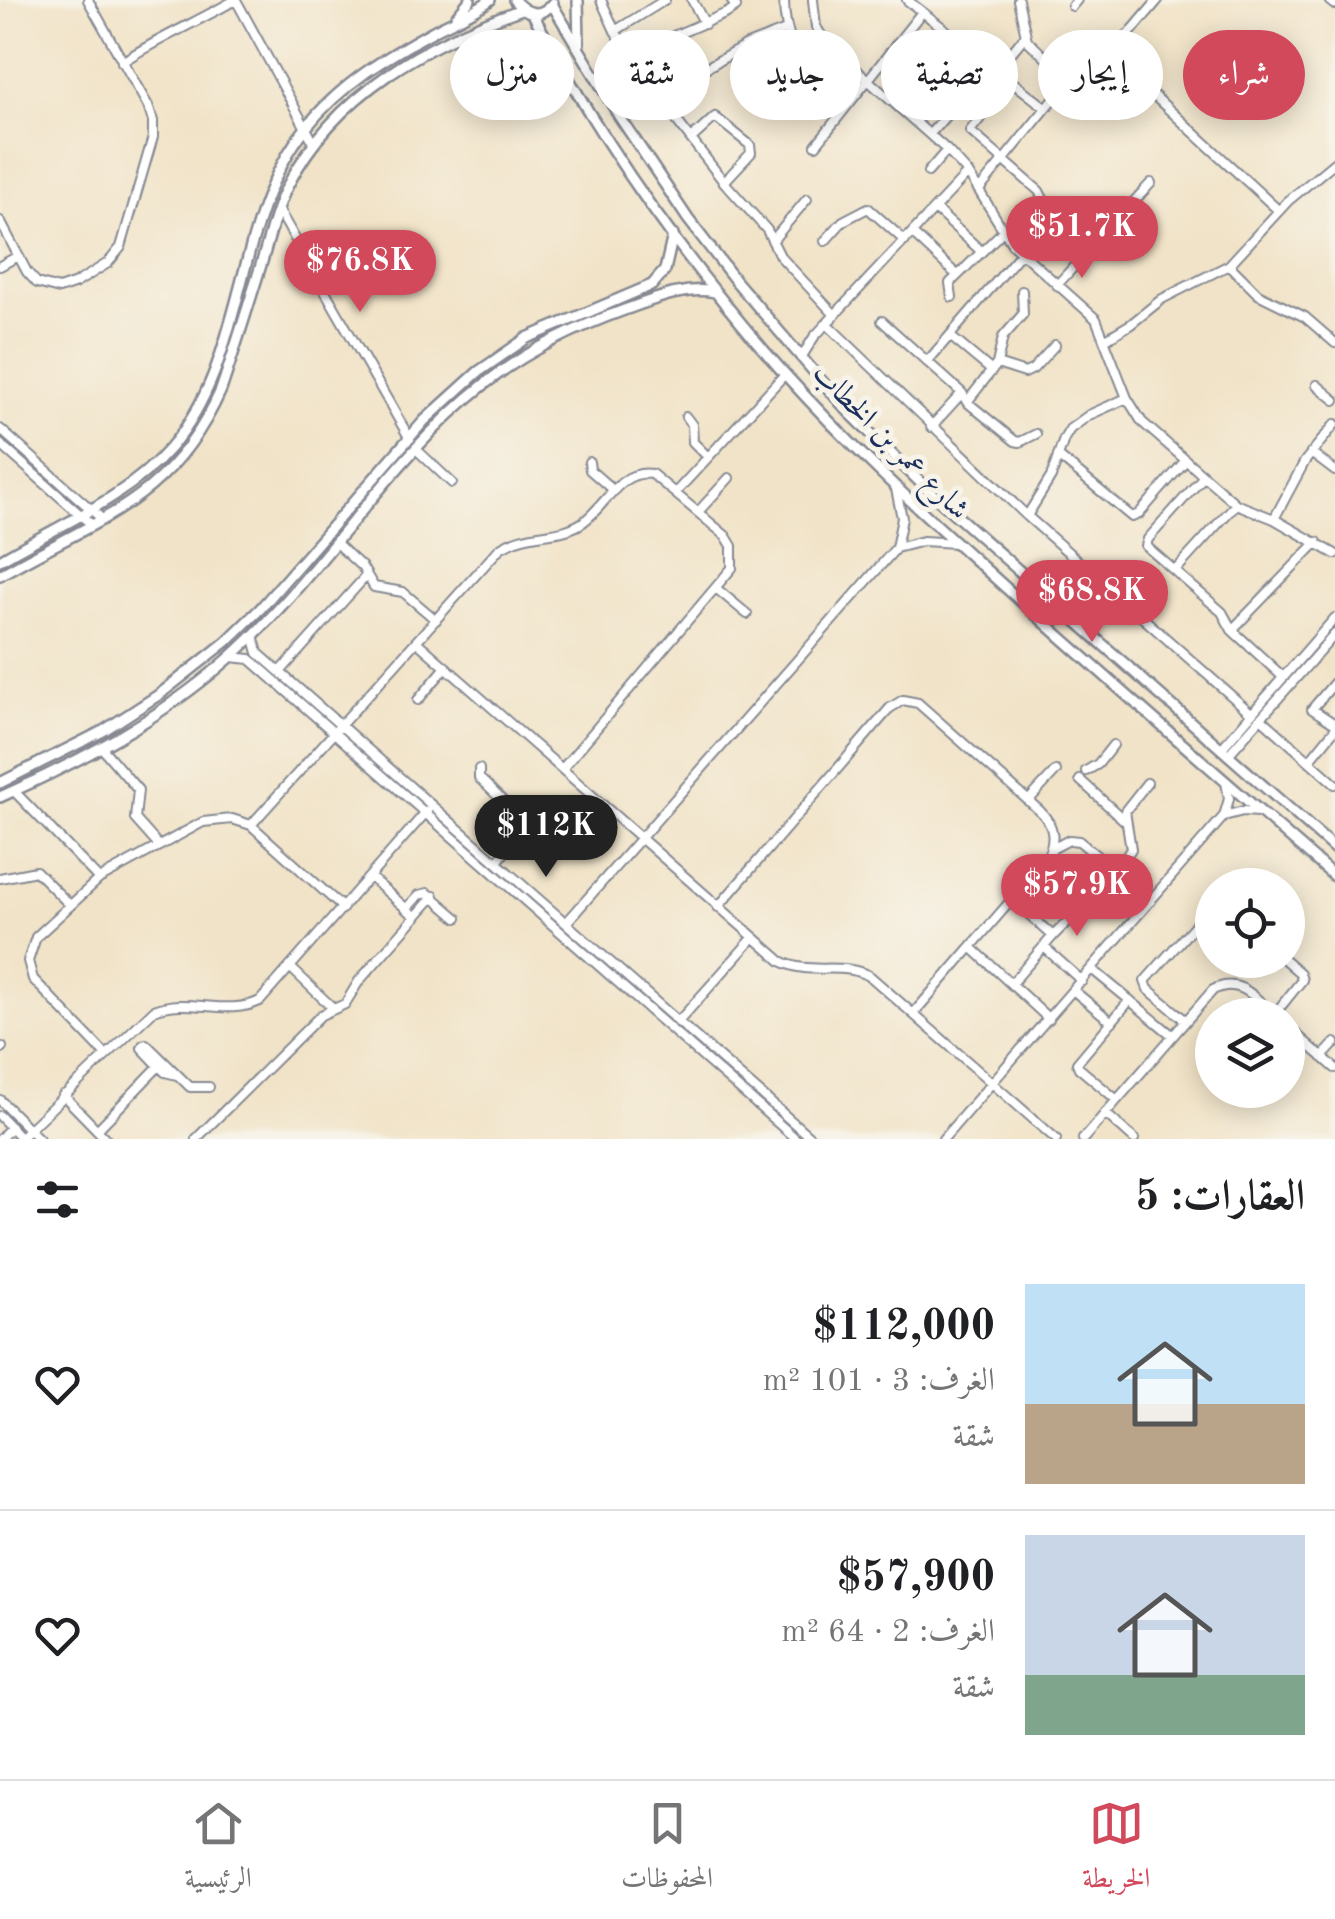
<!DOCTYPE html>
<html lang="ar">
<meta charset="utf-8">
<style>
:root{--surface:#fff;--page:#f2f2f2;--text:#202124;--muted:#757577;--line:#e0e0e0;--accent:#d1495b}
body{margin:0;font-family:"Old Standard TT",Amiri,serif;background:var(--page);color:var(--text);direction:rtl;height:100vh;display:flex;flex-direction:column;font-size:38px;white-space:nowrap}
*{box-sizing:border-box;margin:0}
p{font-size:32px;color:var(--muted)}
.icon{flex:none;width:55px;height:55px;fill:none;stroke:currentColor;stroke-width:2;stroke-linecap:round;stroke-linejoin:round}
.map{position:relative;height:1139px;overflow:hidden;direction:ltr}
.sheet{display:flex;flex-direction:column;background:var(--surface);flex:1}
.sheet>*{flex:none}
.hud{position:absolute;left:30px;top:30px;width:1275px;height:90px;direction:rtl;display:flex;gap:20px}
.tools{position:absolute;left:1195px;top:868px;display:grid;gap:20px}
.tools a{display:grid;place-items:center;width:110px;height:110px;border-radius:50%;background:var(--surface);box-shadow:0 5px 25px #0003;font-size:50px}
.price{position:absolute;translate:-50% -85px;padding:0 22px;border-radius:35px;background:var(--accent);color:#fff;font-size:32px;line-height:65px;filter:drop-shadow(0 2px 5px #0008)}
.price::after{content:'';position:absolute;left:50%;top:60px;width:30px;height:22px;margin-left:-15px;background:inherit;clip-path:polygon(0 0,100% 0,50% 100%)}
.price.active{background:#222;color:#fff}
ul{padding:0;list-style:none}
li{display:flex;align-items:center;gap:30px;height:250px;padding:0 30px}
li+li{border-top:2px solid var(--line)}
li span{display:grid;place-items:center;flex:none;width:280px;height:200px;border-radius:0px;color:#555}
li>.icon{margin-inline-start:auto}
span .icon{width:120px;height:120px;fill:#fffc;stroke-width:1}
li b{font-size:42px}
h2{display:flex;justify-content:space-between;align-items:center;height:120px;padding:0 30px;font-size:42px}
.chip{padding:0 35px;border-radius:45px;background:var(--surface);box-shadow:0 5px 25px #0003;font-size:35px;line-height:90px}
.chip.active{background:var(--accent);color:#fff}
.menu{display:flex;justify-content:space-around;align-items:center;height:140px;border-top:2px solid var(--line);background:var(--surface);font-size:28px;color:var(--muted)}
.menu a{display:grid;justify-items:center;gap:5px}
.menu .active{color:var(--accent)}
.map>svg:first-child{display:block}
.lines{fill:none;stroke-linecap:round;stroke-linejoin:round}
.minor-casing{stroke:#868992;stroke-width:12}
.tertiary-casing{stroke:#868992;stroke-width:14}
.minor{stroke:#fff;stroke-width:8}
.tertiary{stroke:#fff;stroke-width:9}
.labels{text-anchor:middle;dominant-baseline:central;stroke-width:10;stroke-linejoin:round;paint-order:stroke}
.street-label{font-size:30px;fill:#1b2f5e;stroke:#f7f3e8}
</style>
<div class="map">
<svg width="1335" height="1139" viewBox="0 0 1335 1139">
<rect width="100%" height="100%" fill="#f7f3e8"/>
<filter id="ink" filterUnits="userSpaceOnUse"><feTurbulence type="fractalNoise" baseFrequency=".01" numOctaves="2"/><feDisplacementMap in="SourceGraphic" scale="20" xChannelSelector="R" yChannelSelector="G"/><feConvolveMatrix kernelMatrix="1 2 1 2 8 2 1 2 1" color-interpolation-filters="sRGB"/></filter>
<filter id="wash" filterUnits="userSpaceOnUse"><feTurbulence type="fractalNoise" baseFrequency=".0048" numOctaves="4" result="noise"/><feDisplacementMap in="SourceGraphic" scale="40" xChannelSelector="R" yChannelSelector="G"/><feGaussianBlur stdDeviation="2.25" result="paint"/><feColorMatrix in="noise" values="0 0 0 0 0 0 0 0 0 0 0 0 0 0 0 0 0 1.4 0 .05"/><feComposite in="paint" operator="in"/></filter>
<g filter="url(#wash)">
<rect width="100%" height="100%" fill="#f1e3c7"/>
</g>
<g filter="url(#ink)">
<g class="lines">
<g class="minor-casing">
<path id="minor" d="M 236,0 L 314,143
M 601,0 L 615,31 L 657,95 L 724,182 L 767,230 L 780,256 L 835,315
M 692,0 L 705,24
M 784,0 C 784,36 796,60 825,81 L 834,78 L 848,64
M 813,0 L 816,27 L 827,44 L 947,150 L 968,173 L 1012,244 L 1096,319 L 1127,398 L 1142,422 L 1236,504 L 1274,519 L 1335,554
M 907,0 L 1046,108
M 1018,0 L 1027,40 L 1069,80
M 1072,6 L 1077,0
M 615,31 L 665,0
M 1099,53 L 1116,70 L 1150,92 L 1278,210
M 629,55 L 727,13 L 736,7 L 731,0
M 122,62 C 159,38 197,22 235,0
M 997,70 L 1025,36
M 1011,80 L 970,131 L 1039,191 L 1055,222 L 1087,252
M 657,95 L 747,45 L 786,30
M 930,134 L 990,65
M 691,139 L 715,117 L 750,145 L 751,153 L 724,182
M 816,145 L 922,12
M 928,172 L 947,150
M 979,190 L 1075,73 L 1130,33 L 1158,0
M 278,209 L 410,439
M 935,209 L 981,251
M 0,221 L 27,272 L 37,283 L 59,289 L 76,283 L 108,263 L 121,247 L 153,137 L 153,121 L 148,106 L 88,0
M 913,234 L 957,275
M 773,240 L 807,199
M 825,241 L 843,221 L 868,208 L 905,241
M 1229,265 L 1258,294 L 1305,317 L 1335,343
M 0,266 L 18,256
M 1057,285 L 1151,183
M 952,297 L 950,283 L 1003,231
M 882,321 L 962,393 L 967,402 L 1015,441 L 1020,442 L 1036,434
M 827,324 L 1027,516 L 1251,713
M 950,336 L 992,371
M 1106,339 L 1131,324 L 1162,299 L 1229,265 L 1288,201 L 1335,162
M 801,358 L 814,337 L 968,173
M 927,362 L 1021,253
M 997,364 L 1025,373 L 1033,369 L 1055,345
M 1317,385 L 1335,400
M 967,402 L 997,364 L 1003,337 L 1023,314 L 1022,291
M 686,417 L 692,425 L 693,442 L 708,457
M 931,427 L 962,393
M 0,429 L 102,519
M 0,444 L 92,525
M 416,449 L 452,483
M 1311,453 L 1335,471
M 1058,456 L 1132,517 L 1139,514 L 1186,460
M 589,462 L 590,470 L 614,491
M 1204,476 L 1148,539 L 1146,546 L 1222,612 L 1232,630 L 1283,677
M 676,492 L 785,374
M 698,512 L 729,478
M 1027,516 L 1051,477 L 1064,439 L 1070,429 L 1089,415 L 1127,398
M 1274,519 L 1305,461 L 1335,424
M 336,543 L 362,567 L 374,587 L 403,592 L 436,620
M 896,548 L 923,541 L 956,543
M 1175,571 L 1236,504
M 717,589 L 747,614
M 1232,630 L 1317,542
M 253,635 L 258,653 L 812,1139
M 417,642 L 781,961 C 810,977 842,960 871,977 L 1056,1139
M 231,657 L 250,659 L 796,1139
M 280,672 L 366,576
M 1335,682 L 1312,709 L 1335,724
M 418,700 L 446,667
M 1261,718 L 1335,784
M 102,748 L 138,790 L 135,819 L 159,846
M 1221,749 L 1335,618
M 1228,755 L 1335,634
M 1309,761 L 1335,729
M 479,769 L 479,778 L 527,824 L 497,862
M 1086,771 L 1098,764 L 1113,745
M 1080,780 L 1125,821
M 14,791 L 99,879
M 1028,801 L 1056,771
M 1224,816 L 1243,811 L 1259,812
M 251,825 L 500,548 C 529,529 559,539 583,522 C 607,505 619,469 652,474 L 726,536 L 732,546 L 732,568 L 562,769
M 1052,849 L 1069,840 L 1079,841 L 1151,901
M 1116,872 L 1131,849 L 1125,811 L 1147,783
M 370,877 L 416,917
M 0,878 L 36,871 L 70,905
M 1012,899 L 1053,936
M 718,907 L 890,708 L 903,700 L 918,703 L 1040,811 C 1055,826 1056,841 1046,860 L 913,1014
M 406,909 L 419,895 L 428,893 L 457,918
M 566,923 L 896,548 L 902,518 L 896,489
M 971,947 L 1049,1019
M 1044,947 L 1082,981
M 291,968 L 334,1009
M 1093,970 L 1172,1035
M 1011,984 L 1053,936 L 1074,915 L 1092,906 L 1120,875
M 1074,991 L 1112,1022
M 1274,1015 L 1302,980 L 1300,973 L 1285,960
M 1185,1020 L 1148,989 L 1145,981 L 1212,906
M 678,1022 L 753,938
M 1288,1027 L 1335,1068
M 0,1049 L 2,1047
M 105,1054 L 33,979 L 28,961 L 36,937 L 99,879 L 203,822 L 232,819 L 251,825 L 343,908
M 1322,1057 L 1335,1043
M 177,1075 L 165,1072 L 142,1048 L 143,1045 L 146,1044 L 190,1087 L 209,1087
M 63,1095 L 106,1139
M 0,1100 L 39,1139
M 1117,1100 L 1079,1068 L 1077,1063 L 1130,1000
M 1105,1113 L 1134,1139
M 0,1116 L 21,1138
M 97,1130 L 159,1066
M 21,1137 L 154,1010 C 188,996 227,1017 260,1001 L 427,811
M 0,1139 L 11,1127
M 196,1139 L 321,1015 L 345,1004 L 359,981 L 434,896
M 943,1139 L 1224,816 L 1229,799 L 1226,782
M 1083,1139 L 1213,990 C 1240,976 1256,998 1274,1015"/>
</g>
<g class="tertiary-casing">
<path id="tertiary" d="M 514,0 C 526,14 540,19 553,3
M 578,0 L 579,43
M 1330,0 L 1335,4
M 552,4 L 619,116 L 688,219 L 735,280 L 845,408 L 932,494 L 1335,849
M 533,14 C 600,142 687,264 783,372 C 846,442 914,505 983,567 C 1099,673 1218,774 1335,877
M 456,17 L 470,0
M 465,34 L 507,33 L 551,49
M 0,560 C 57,526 126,499 170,448 C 248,359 232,221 305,129 C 340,84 388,56 437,29 C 455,20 474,12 490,0
M 0,575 C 98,518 171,502 221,390 C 235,349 248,307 261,265 C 269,239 275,210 288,185 C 335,93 429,42 522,9
M 0,783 L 103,731 L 160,694 L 226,642 L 260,609 L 424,421 L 478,372 L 527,338 L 652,285 L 665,270 L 673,235
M 0,797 C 81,761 160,719 227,660 C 322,576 386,461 486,383 C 528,350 577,327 627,309 C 655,299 685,286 715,292"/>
</g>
<use href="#minor" class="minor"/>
<use href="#tertiary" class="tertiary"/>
</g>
</g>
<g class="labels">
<g class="street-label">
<text transform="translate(890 442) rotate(45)">شارع عمر بن الخطاب</text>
</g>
</g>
</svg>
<div class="tools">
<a><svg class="icon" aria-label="locate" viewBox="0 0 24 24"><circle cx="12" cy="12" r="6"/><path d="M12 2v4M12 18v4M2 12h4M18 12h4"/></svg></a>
<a><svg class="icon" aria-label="layers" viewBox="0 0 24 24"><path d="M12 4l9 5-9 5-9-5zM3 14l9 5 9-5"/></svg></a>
</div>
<b class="price" style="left:1082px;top:281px">$51.7K</b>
<b class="price" style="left:360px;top:315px">$76.8K</b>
<b class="price" style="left:1092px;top:645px">$68.8K</b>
<b class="price active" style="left:546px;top:880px">$112K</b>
<b class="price" style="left:1077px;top:939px">$57.9K</b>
<div class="hud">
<a class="chip active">شراء</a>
<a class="chip">إيجار</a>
<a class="chip">تصفية</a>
<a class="chip">جديد</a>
<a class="chip">شقة</a>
<a class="chip">منزل</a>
</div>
</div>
<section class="sheet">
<h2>العقارات: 5<svg class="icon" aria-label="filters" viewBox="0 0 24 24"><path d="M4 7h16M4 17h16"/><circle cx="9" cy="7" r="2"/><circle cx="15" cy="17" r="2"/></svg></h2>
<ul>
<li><span style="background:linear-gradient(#bfe0f5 60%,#b9a48a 0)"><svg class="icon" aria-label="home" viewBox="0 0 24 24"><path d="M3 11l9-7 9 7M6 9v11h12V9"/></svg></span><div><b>$112,000</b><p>الغرف: 3 · 101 m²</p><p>شقة</p></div><svg class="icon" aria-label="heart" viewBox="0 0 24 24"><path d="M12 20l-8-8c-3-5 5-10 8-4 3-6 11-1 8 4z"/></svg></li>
<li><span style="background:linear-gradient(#c9d6e8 70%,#7fa58c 0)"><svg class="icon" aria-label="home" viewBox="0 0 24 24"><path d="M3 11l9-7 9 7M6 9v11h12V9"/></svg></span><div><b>$57,900</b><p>الغرف: 2 · 64 m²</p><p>شقة</p></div><svg class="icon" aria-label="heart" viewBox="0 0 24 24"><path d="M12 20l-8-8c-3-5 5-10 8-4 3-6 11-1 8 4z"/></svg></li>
</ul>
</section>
<nav class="menu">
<a class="active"><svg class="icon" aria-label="map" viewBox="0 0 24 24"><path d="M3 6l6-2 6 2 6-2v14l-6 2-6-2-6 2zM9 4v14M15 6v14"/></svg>الخريطة</a>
<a><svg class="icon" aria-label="saved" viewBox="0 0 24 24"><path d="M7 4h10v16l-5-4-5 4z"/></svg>المحفوظات</a>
<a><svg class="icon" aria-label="home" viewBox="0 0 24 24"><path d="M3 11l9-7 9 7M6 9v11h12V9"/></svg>الرئيسية</a>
</nav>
